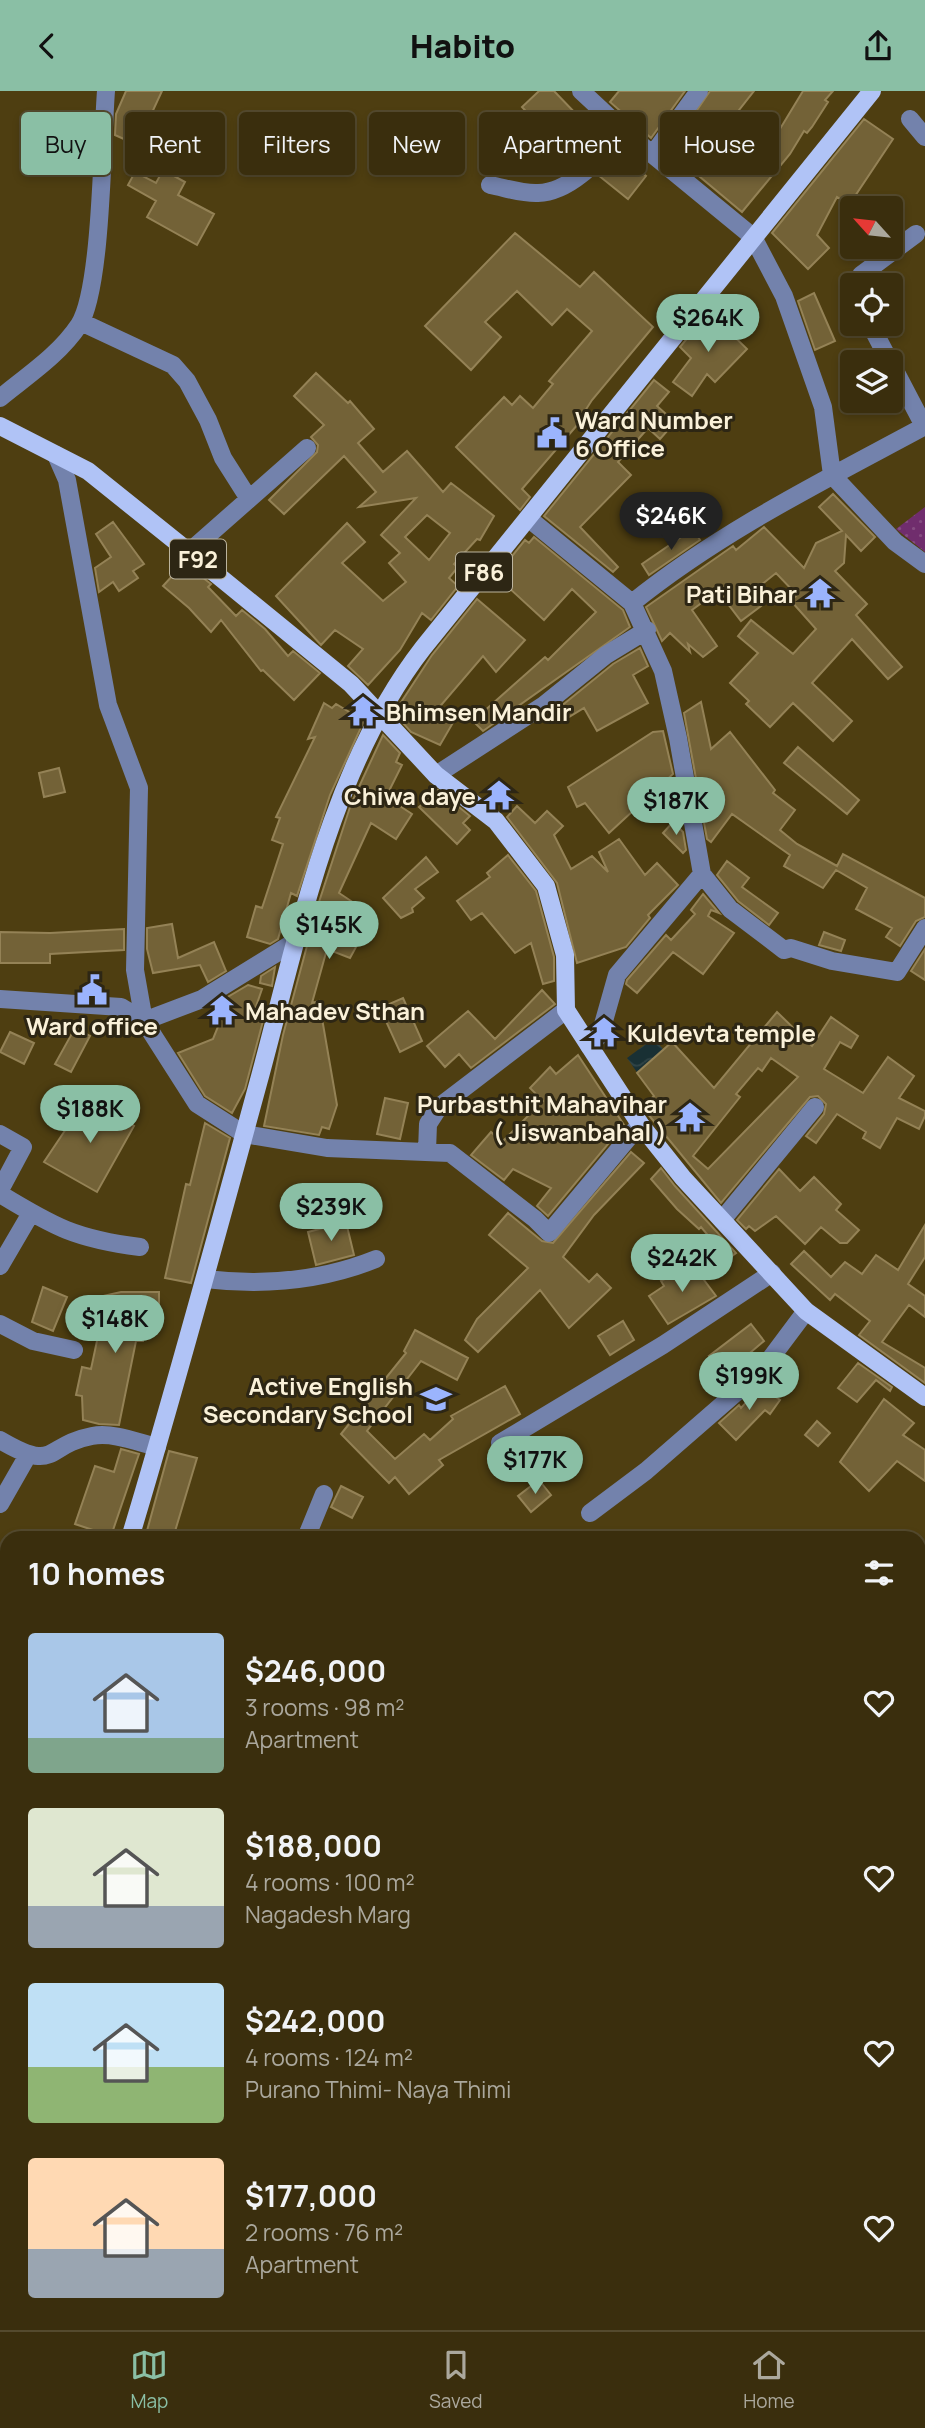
<!DOCTYPE html>
<meta charset="utf-8">
<style>
:root{--surface:#3a2e0d;--page:#413616;--text:#f1f3f6;--muted:#aba89d;--line:#544a2e;--accent:#8abfa5}
body{margin:0;font-family:Manrope,sans-serif;background:var(--page);color:var(--text);height:100vh;display:flex;flex-direction:column;font-size:26px;white-space:nowrap}
*{box-sizing:border-box;margin:0}
p{font-size:23px;color:var(--muted)}
.icon{flex:none;width:38px;height:38px;fill:none;stroke:currentColor;stroke-width:2;stroke-linecap:round;stroke-linejoin:round}
.map{position:relative;flex:1;overflow:hidden}
.panel{position:absolute;left:0px;top:1440px;width:926px;height:800px;display:flex;flex-direction:column;background:var(--surface);border-radius:21px 21px 0 0;box-shadow:0 4px 10px #0003,0 0 0 2px var(--line)}
.panel>*{flex:none}
.banner{position:absolute;left:21px;top:21px;width:884px;height:63px;display:flex;gap:14px}
.needle{width:46px;rotate:297deg}
.tools{position:absolute;left:840px;top:105px;display:grid;gap:14px}
.tools a{display:grid;place-items:center;width:63px;height:63px;border-radius:7px;background:var(--surface);box-shadow:0 4px 10px #0003,0 0 0 2px var(--line);font-size:35px}
.price{position:absolute;translate:-50% -60px;padding:0 16px;border-radius:24px;background:var(--accent);color:#111;font-size:23px;line-height:46px;filter:drop-shadow(0 2px 4px #0008)}
.price::after{content:'';position:absolute;left:50%;top:42px;width:21px;height:16px;margin-left:-10px;background:inherit;clip-path:polygon(0 0,100% 0,50% 100%)}
.price.current{background:#222;color:#fff}
ul{padding:0;list-style:none}
li{display:flex;align-items:center;gap:21px;height:175px;padding:0 28px}
li span{display:grid;place-items:center;flex:none;width:196px;height:140px;border-radius:7px;color:#555}
li>.icon{margin-inline-start:auto}
span .icon{width:84px;height:84px;fill:#fffc;stroke-width:1}
li b{font-size:30px}
h2{display:flex;justify-content:space-between;align-items:center;height:84px;padding:0 28px;font-size:30px}
.chip{padding:0 24px;border-radius:7px;background:var(--surface);box-shadow:0 4px 10px #0003,0 0 0 2px var(--line);font-size:24px;line-height:63px}
.chip.current{background:var(--accent);color:#111}
header{display:flex;justify-content:space-between;align-items:center;height:91px;padding:0 28px;background:var(--accent);color:#111;font-size:32px;font-weight:800}
.tabs{display:flex;justify-content:space-around;align-items:center;height:98px;border-top:2px solid var(--line);background:var(--surface);font-size:19px;color:var(--muted)}
.tabs a{display:grid;justify-items:center;gap:4px}
.tabs .current{color:var(--accent)}
.map>svg:first-child{display:block}
.grass{fill:url(#grass-dots)}
.water{fill:url(#water-waves)}
.building{fill:#736237;stroke:#948256;stroke-width:2;fill-rule:evenodd}
.lines{fill:none;stroke-linecap:round;stroke-linejoin:round}
.minor{stroke:#7382ac;stroke-width:18}
.major{stroke:#b0c3f6;stroke-width:18}
.labels{text-anchor:middle;dominant-baseline:central;stroke-width:6;stroke-linejoin:round;paint-order:stroke}
.shield{fill:#2d2614;stroke:#bcb49e;stroke-width:2}
.shield-label{font-size:23px;font-weight:bold;fill:#faf1d9}
.poi-label{font-size:24px;font-weight:bold;fill:#faf1d9;stroke:#2d2614;text-anchor:start}
</style>
<header><svg class="icon" aria-label="back" viewBox="0 0 24 24"><path d="M15 5l-7 7 7 7"/></svg>Habito<svg class="icon" aria-label="share" viewBox="0 0 24 24"><path d="M12 15V3M7 8l5-5 5 5M5 13v7h14v-7"/></svg></header>
<div class="map">
<svg width="925" height="2239" viewBox="0 0 925 2239">
<defs>
<pattern id="grass-dots" width="8" height="8" patternUnits="userSpaceOnUse" patternTransform="scale(1.75)"><rect width="8" height="8" fill="#702d6d"/><path d="M2 2h.1M6 6h.1" fill="none" stroke="#854c81" stroke-width="1.8" stroke-linecap="round"/></pattern>
<pattern id="water-waves" width="16" height="10" patternUnits="userSpaceOnUse" patternTransform="scale(1.75)"><rect width="16" height="10" fill="#193034"/><path d="M0 5q4-4 8 0t8 0" fill="none" stroke="#304447"/></pattern>
</defs>
<rect width="100%" height="100%" fill="#4e3e11"/>
<path class="grass" d="M 925,416 L 925,461 L 896,438 Z"/>
<path class="water" d="M 654,947 L 676,974 L 650,1000 L 627,967 Z"/>
<path class="building" d="M 126,0 L 162,0 L 137,54 L 115,44 L 116,23 Z
M 539,0 L 554,0 L 579,26 L 584,21 L 608,41 L 586,64 L 561,40 L 552,48 L 522,16 Z
M 619,0 L 685,0 L 651,47 L 610,11 Z
M 710,0 L 754,0 L 732,28 L 743,39 L 727,57 L 753,77 L 766,61 L 803,0 L 833,0 L 825,9 L 828,11 L 812,36 L 807,42 L 804,40 L 790,63 L 742,121 L 669,60 Z
M 864,28 L 893,48 L 849,114 L 837,106 L 817,144 L 829,157 L 808,178 L 772,142 Z
M 619,63 L 646,85 L 628,108 L 598,84 Z
M 163,79 L 185,91 L 178,104 L 214,123 L 197,154 L 147,126 L 156,110 L 128,94 L 135,81 L 156,92 Z
M 515,142 L 580,196 L 594,181 L 653,236 L 592,309 L 583,323 L 585,325 L 522,398 L 530,406 L 520,419 L 456,356 L 504,306 L 512,314 L 520,305 L 533,317 L 553,293 L 549,290 L 592,240 L 567,218 L 552,234 L 517,200 L 485,231 L 501,246 L 471,279 L 425,235 Z
M 814,202 L 835,250 L 815,259 L 798,210 Z
M 709,221 L 747,258 L 715,291 L 707,283 L 692,305 L 673,291 L 691,267 L 680,256 Z
M 316,282 L 348,312 L 350,310 L 374,338 L 358,352 L 383,381 L 407,360 L 443,401 L 451,392 L 494,425 L 480,449 L 477,448 L 454,473 L 458,476 L 449,487 L 458,495 L 431,529 L 422,522 L 400,559 L 368,594 L 348,575 L 363,558 L 335,539 L 321,554 L 276,505 L 347,432 L 365,451 L 342,472 L 383,510 L 406,491 L 389,472 L 400,462 L 381,444 L 416,407 L 359,416 L 376,401 L 344,365 L 284,423 L 269,409 L 317,361 L 318,354 L 311,346 L 324,334 L 294,305 ZM 427,424 L 450,442 L 429,469 L 405,446 Z
M 654,289 L 669,301 L 657,315 L 675,331 L 660,348 L 648,337 L 618,371 L 631,384 L 580,436 L 618,476 L 613,481 L 544,425 Z
M 833,403 L 875,446 L 861,460 L 846,444 L 844,472 L 835,480 L 867,513 L 856,524 L 902,576 L 888,588 L 852,548 L 812,592 L 852,630 L 833,650 L 793,612 L 770,636 L 746,613 L 749,610 L 730,592 L 758,562 L 738,545 L 751,529 L 793,563 L 816,538 L 791,510 L 797,504 L 776,482 L 751,502 L 761,515 L 741,530 L 718,500 L 692,519 L 717,555 L 703,566 L 688,553 L 690,561 L 670,542 L 662,550 L 646,516 L 733,455 L 736,459 L 764,436 L 804,477 L 816,452 L 842,440 L 819,416 Z
M 113,431 L 144,473 L 133,480 L 138,487 L 119,500 L 113,491 L 99,501 L 95,477 L 111,466 L 96,443 Z
M 693,438 L 700,449 L 649,484 L 642,473 Z
M 534,446 L 623,519 L 630,536 L 483,640 L 473,630 L 545,566 L 548,569 L 596,521 L 572,498 L 544,529 L 496,485 L 525,449 L 529,452 Z
M 184,472 L 211,493 L 208,496 L 236,525 L 242,519 L 265,538 L 288,565 L 293,560 L 320,582 L 294,609 L 263,579 L 261,580 L 221,529 L 211,541 L 189,517 L 163,495 Z
M 477,508 L 525,549 L 496,581 L 483,565 L 436,620 L 454,630 L 440,654 L 411,641 L 394,622 L 432,564 Z
M 640,557 L 648,575 L 633,584 L 648,612 L 597,640 L 584,617 L 561,631 L 554,621 L 613,573 Z
M 701,611 L 711,658 L 730,641 L 775,699 L 773,702 L 795,719 L 780,739 L 797,753 L 837,775 L 843,763 L 925,807 L 925,826 L 916,830 L 900,855 L 886,846 L 892,837 L 856,818 L 867,797 L 836,779 L 823,797 L 784,775 L 790,764 L 732,723 L 711,751 L 707,748 L 684,622 Z
M 324,612 L 332,617 L 336,613 L 364,630 L 330,704 L 297,805 L 291,802 L 278,848 L 270,853 L 247,846 L 256,815 L 262,817 L 283,753 L 272,749 L 280,727 L 276,726 L 315,646 L 308,648 Z
M 663,640 L 673,683 L 609,742 L 585,712 L 577,716 L 568,696 L 653,641 Z
M 383,644 L 400,662 L 396,671 L 402,674 L 386,706 L 412,723 L 396,748 L 371,732 L 339,802 L 354,812 L 339,835 L 362,845 L 350,867 L 327,858 L 312,912 L 319,910 L 337,1014 L 329,1038 L 322,1036 L 319,1044 L 264,1035 L 283,944 L 318,814 L 351,713 Z
M 798,656 L 859,709 L 847,723 L 784,672 Z
M 59,677 L 65,701 L 44,706 L 39,682 Z
M 438,699 L 470,725 L 463,732 L 470,739 L 457,753 L 419,716 Z
M 517,715 L 535,732 L 547,720 L 563,735 L 554,744 L 571,778 L 592,765 L 608,781 L 599,761 L 619,748 L 645,784 L 657,772 L 678,794 L 648,824 L 650,827 L 626,856 L 577,872 L 557,792 L 507,726 Z
M 673,731 L 683,741 L 686,759 L 683,762 L 663,742 Z
M 508,764 L 536,800 L 554,866 L 554,890 L 543,893 L 531,852 L 515,862 L 482,822 L 471,829 L 457,810 L 490,786 L 487,782 Z
M 426,766 L 438,781 L 415,798 L 424,807 L 412,817 L 413,821 L 401,827 L 383,807 Z
M 727,770 L 749,787 L 742,796 L 778,822 L 769,834 L 738,810 L 717,784 Z
M 703,803 L 719,822 L 711,819 L 708,825 L 734,842 L 703,883 L 673,861 L 637,902 L 626,893 L 627,889 L 666,844 L 671,849 L 695,823 L 691,819 Z
M 172,833 L 178,867 L 214,851 L 226,880 L 208,891 L 200,874 L 153,882 L 147,858 L 147,837 Z
M 124,838 L 124,859 L 50,863 L 50,872 L 0,872 L 0,841 L 50,842 Z
M 824,841 L 845,849 L 841,860 L 819,854 Z
M 925,858 L 925,889 L 911,880 Z
M 275,876 L 272,895 L 260,892 L 261,885 Z
M 248,894 L 262,898 L 252,927 L 263,930 L 245,998 L 232,1022 L 205,1005 L 178,962 L 213,948 L 228,911 L 221,910 Z
M 542,899 L 555,913 L 471,977 L 459,963 L 445,976 L 427,955 L 468,920 L 495,948 Z
M 403,907 L 422,950 L 400,961 L 380,917 Z
M 777,921 L 812,955 L 831,926 L 858,945 L 851,957 L 840,951 L 824,978 L 863,1002 L 888,966 L 914,985 L 899,1007 L 925,1020 L 925,1025 L 919,1038 L 897,1027 L 880,1057 L 863,1047 L 866,1041 L 837,1023 L 816,1052 L 806,1045 L 824,1023 L 826,1013 L 818,1005 L 810,1006 L 721,1112 L 647,1022 L 642,1016 L 654,1005 L 637,982 L 672,951 L 714,997 ZM 771,967 L 798,986 L 708,1078 L 693,1065 L 740,1006 L 736,1003 L 758,977 L 762,980 Z
M 75,937 L 90,945 L 71,981 L 55,973 Z
M 10,941 L 34,952 L 24,973 L 0,961 Z
M 578,964 L 624,1034 L 548,1125 L 537,1115 L 551,1097 L 513,1078 L 504,1089 L 471,1064 L 491,1041 L 502,1051 L 543,1010 L 530,997 L 550,976 L 556,983 Z
M 385,1007 L 408,1012 L 400,1048 L 377,1043 Z
M 86,1008 L 134,1035 L 97,1101 L 44,1071 Z
M 205,1032 L 230,1047 L 191,1192 L 165,1187 L 186,1093 L 190,1094 Z
M 631,1061 L 644,1072 L 594,1124 L 563,1166 L 589,1191 L 597,1183 L 611,1197 L 569,1237 L 540,1199 L 478,1261 L 465,1249 L 477,1228 L 528,1177 L 489,1144 L 508,1122 L 542,1150 L 553,1152 Z
M 661,1077 L 675,1095 L 736,1162 L 728,1168 L 701,1136 L 699,1138 L 677,1118 L 651,1088 Z
M 779,1078 L 800,1100 L 814,1086 L 841,1113 L 836,1119 L 859,1139 L 847,1152 L 840,1152 L 821,1136 L 805,1153 L 776,1125 L 755,1140 L 749,1135 L 746,1138 L 737,1129 Z
M 346,1131 L 354,1164 L 316,1174 L 308,1141 Z
M 925,1134 L 925,1166 L 908,1193 L 925,1205 L 925,1226 L 909,1214 L 882,1251 L 925,1277 L 925,1292 L 859,1244 L 870,1230 L 835,1203 L 830,1209 L 791,1173 L 804,1160 L 831,1186 L 845,1171 L 862,1183 L 876,1164 L 898,1179 Z
M 692,1173 L 716,1205 L 668,1233 L 649,1205 L 664,1195 L 661,1190 Z
M 43,1196 L 67,1206 L 53,1240 L 32,1231 Z
M 121,1201 L 159,1201 L 159,1214 L 153,1225 L 147,1226 L 143,1250 L 136,1250 L 119,1334 L 99,1333 L 83,1329 L 82,1305 L 76,1304 L 82,1276 L 91,1278 L 104,1217 L 103,1205 Z
M 623,1230 L 634,1249 L 610,1264 L 598,1245 Z
M 751,1233 L 764,1250 L 725,1283 L 709,1265 Z
M 415,1239 L 468,1267 L 457,1289 L 421,1270 L 367,1340 L 395,1368 L 424,1343 L 430,1349 L 453,1328 L 451,1325 L 505,1295 L 520,1323 L 439,1369 L 443,1374 L 409,1403 L 395,1386 L 389,1392 L 341,1343 L 406,1262 L 404,1260 Z
M 858,1272 L 892,1296 L 890,1300 L 876,1289 L 857,1311 L 838,1297 Z
M 761,1295 L 780,1309 L 770,1323 L 765,1319 L 736,1349 L 719,1332 L 739,1314 L 741,1317 Z
M 884,1308 L 914,1332 L 903,1344 L 925,1359 L 925,1390 L 897,1370 L 869,1400 L 840,1371 Z
M 817,1330 L 830,1342 L 818,1355 L 805,1344 Z
M 121,1358 L 139,1363 L 111,1445 L 75,1433 L 95,1375 L 114,1381 Z
M 169,1360 L 197,1367 L 173,1447 L 145,1447 Z
M 539,1389 L 551,1404 L 531,1421 L 518,1405 Z
M 341,1395 L 363,1406 L 352,1427 L 331,1416 Z"/>
<g class="lines">
<path class="minor" d="M 581,0 L 624,40 L 753,146 L 784,205 L 823,316 L 832,384 L 895,451 L 925,473
M 910,28 L 925,46
M 653,63 L 699,0
M 490,94 C 506,97 523,103 538,102 C 573,101 602,64 624,40
M 857,194 L 861,184 L 916,143
M 81,231 L 173,274 L 187,290 L 208,329 L 223,367 L 249,408
M 870,233 L 890,271
M 891,272 L 924,335
M 0,307 C 28,284 59,264 79,234 C 102,198 102,49 106,0
M 56,364 L 67,389 L 108,614 L 139,697 L 135,879 L 144,930 L 202,908 L 296,850
M 528,427 L 632,512 L 663,580 L 678,647 L 702,783 L 730,818 L 784,859 L 791,857 L 832,870 L 897,881 L 925,837
M 189,461 L 307,357
M 632,512 C 721,440 825,389 925,335
M 436,684 L 544,614 L 606,564 L 647,539
M 0,908 L 121,916 L 144,930 L 197,1013 L 244,1043 L 327,1057 L 450,1062 L 535,1128 L 549,1142 L 640,1033
M 589,955 L 600,944 L 617,884 L 702,783
M 0,1043 L 23,1056 L 0,1099
M 427,1060 L 428,1033 L 439,1016 L 566,919
M 0,1103 C 54,1136 76,1148 140,1156
M 722,1129 L 815,1016
M 0,1175 L 31,1122
M 205,1188 C 264,1195 321,1190 376,1168
M 0,1233 L 33,1250 L 74,1259
M 0,1349 C 58,1383 44,1354 92,1345 C 113,1341 137,1351 157,1356
M 500,1352 L 663,1254 L 772,1182
M 0,1413 L 28,1364
M 590,1422 L 646,1380 L 761,1280 L 806,1220
M 306,1447 L 324,1403
M 919,1648 L 925,1636
M 0,1760 L 7,1765
M 919,2155 L 925,2158
M 437,2239 L 440,2233
M 905,2239 L 907,2233"/>
<path class="major" d="M 0,335 L 88,380 L 189,461 L 351,593 L 436,684 L 496,730 L 546,795 L 565,864 L 566,919 L 640,1033 L 683,1087 L 806,1220 L 925,1306
M 130,1447 C 176,1295 217,1143 259,989 C 298,846 330,677 423,557 L 872,0
M 0,1873 L 7,1852
M 919,2184 L 925,2187"/>
</g>
<defs>
<g id="civic-bare" transform="scale(2.415)"><path d="M-.6-6.5H3V-4.5H.6V-3L4-1V1h2V6H-6V1h2V-1L-.6-3ZM-1.2 2.5V6h2.4V2.5Z" fill="#9bb4fd" stroke="#2d2614" stroke-width="2.5" paint-order="stroke"/></g>
<g id="temple-bare" transform="scale(2.415)"><path d="M0-6L5-2H3V0L6.5 2.5H4V6H1.5V3h-3V6H-4V2.5H-6.5L-3 0V-2H-5Z" fill="#9bb4fd" stroke="#2d2614" stroke-width="2.5" paint-order="stroke"/></g>
<g id="school-bare" transform="scale(2.415)"><path d="M0-5L7-2L0 1L-7-2ZM-4 1L0 2.5L4 1V4Q0 6-4 4Z" fill="#9bb4fd" stroke="#2d2614" stroke-width="2.5" paint-order="stroke"/></g>
</defs>
<g fill-rule="evenodd">
<use href="#civic-bare" x="552" y="342"/>
<use href="#temple-bare" x="820" y="502"/>
<use href="#temple-bare" x="363" y="620"/>
<use href="#temple-bare" x="499" y="704"/>
<use href="#civic-bare" x="92" y="899"/>
<use href="#temple-bare" x="222" y="919"/>
<use href="#temple-bare" x="604" y="941"/>
<use href="#temple-bare" x="690" y="1026"/>
<use href="#school-bare" x="436" y="1308"/>
</g>
<g class="labels">
<g class="shield">
<rect x="170" y="448.5" width="56" height="39" rx="5"/>
<rect x="456" y="461.5" width="56" height="39" rx="5"/>
</g>
<g class="shield-label">
<text x="198" y="468">F92</text>
<text x="484" y="481">F86</text>
</g>
<g class="poi-label">
<text x="575" y="328">Ward Number<tspan x="575" dy="28">6 Office</tspan></text>
<text x="797" y="502" text-anchor="end">Pati Bihar</text>
<text x="386" y="620">Bhimsen Mandir</text>
<text x="476" y="704" text-anchor="end">Chiwa daye</text>
<text x="245" y="919">Mahadev Sthan</text>
<text x="92" y="934" text-anchor="middle">Ward office</text>
<text x="627" y="941">Kuldevta temple</text>
<text x="667" y="1012" text-anchor="end">Purbasthit Mahavihar<tspan x="667" dy="28">( Jiswanbahal )</tspan></text>
<text x="413" y="1294" text-anchor="end">Active English<tspan x="413" dy="28">Secondary School</tspan></text>
</g>
</g>
</svg>
<div class="tools">
<a><svg class="needle" viewBox="-14 -14 28 28"><path d="M0-13l5 13h-10z" fill="#e53935"/><path d="M0 13l5-13h-10z" fill="#aba89d"/></svg></a>
<a><svg class="icon" aria-label="locate" viewBox="0 0 24 24"><circle cx="12" cy="12" r="6"/><path d="M12 2v4M12 18v4M2 12h4M18 12h4"/></svg></a>
<a><svg class="icon" aria-label="layers" viewBox="0 0 24 24"><path d="M12 4l9 5-9 5-9-5zM3 14l9 5 9-5"/></svg></a>
</div>
<b class="price" style="left:708px;top:263px">$264K</b>
<b class="price current" style="left:671px;top:461px">$246K</b>
<b class="price" style="left:676px;top:746px">$187K</b>
<b class="price" style="left:329px;top:870px">$145K</b>
<b class="price" style="left:90px;top:1054px">$188K</b>
<b class="price" style="left:331px;top:1152px">$239K</b>
<b class="price" style="left:682px;top:1203px">$242K</b>
<b class="price" style="left:115px;top:1264px">$148K</b>
<b class="price" style="left:749px;top:1321px">$199K</b>
<b class="price" style="left:535px;top:1405px">$177K</b>
<div class="banner">
<a class="chip current">Buy</a>
<a class="chip">Rent</a>
<a class="chip">Filters</a>
<a class="chip">New</a>
<a class="chip">Apartment</a>
<a class="chip">House</a>
</div>
<section class="panel">
<h2>10 homes<svg class="icon" aria-label="filters" viewBox="0 0 24 24"><path d="M4 7h16M4 17h16"/><circle cx="9" cy="7" r="2"/><circle cx="15" cy="17" r="2"/></svg></h2>
<ul>
<li><span style="background:linear-gradient(#a9c7e8 75%,#7fa58c 0)"><svg class="icon" aria-label="home" viewBox="0 0 24 24"><path d="M3 11l9-7 9 7M6 9v11h12V9"/></svg></span><div><b>$246,000</b><p>3 rooms · 98 m²</p><p>Apartment</p></div><svg class="icon" aria-label="heart" viewBox="0 0 24 24"><path d="M12 20l-8-8c-3-5 5-10 8-4 3-6 11-1 8 4z"/></svg></li>
<li><span style="background:linear-gradient(#dfe7d0 70%,#9aa5b1 0)"><svg class="icon" aria-label="home" viewBox="0 0 24 24"><path d="M3 11l9-7 9 7M6 9v11h12V9"/></svg></span><div><b>$188,000</b><p>4 rooms · 100 m²</p><p>Nagadesh Marg</p></div><svg class="icon" aria-label="heart" viewBox="0 0 24 24"><path d="M12 20l-8-8c-3-5 5-10 8-4 3-6 11-1 8 4z"/></svg></li>
<li><span style="background:linear-gradient(#bfe0f5 60%,#8fb573 0)"><svg class="icon" aria-label="home" viewBox="0 0 24 24"><path d="M3 11l9-7 9 7M6 9v11h12V9"/></svg></span><div><b>$242,000</b><p>4 rooms · 124 m²</p><p>Purano Thimi- Naya Thimi</p></div><svg class="icon" aria-label="heart" viewBox="0 0 24 24"><path d="M12 20l-8-8c-3-5 5-10 8-4 3-6 11-1 8 4z"/></svg></li>
<li><span style="background:linear-gradient(#ffd9b3 65%,#9aa5b1 0)"><svg class="icon" aria-label="home" viewBox="0 0 24 24"><path d="M3 11l9-7 9 7M6 9v11h12V9"/></svg></span><div><b>$177,000</b><p>2 rooms · 76 m²</p><p>Apartment</p></div><svg class="icon" aria-label="heart" viewBox="0 0 24 24"><path d="M12 20l-8-8c-3-5 5-10 8-4 3-6 11-1 8 4z"/></svg></li>
</ul>
</section>
</div>
<nav class="tabs">
<a class="current"><svg class="icon" aria-label="map" viewBox="0 0 24 24"><path d="M3 6l6-2 6 2 6-2v14l-6 2-6-2-6 2zM9 4v14M15 6v14"/></svg>Map</a>
<a><svg class="icon" aria-label="saved" viewBox="0 0 24 24"><path d="M7 4h10v16l-5-4-5 4z"/></svg>Saved</a>
<a><svg class="icon" aria-label="home" viewBox="0 0 24 24"><path d="M3 11l9-7 9 7M6 9v11h12V9"/></svg>Home</a>
</nav>
